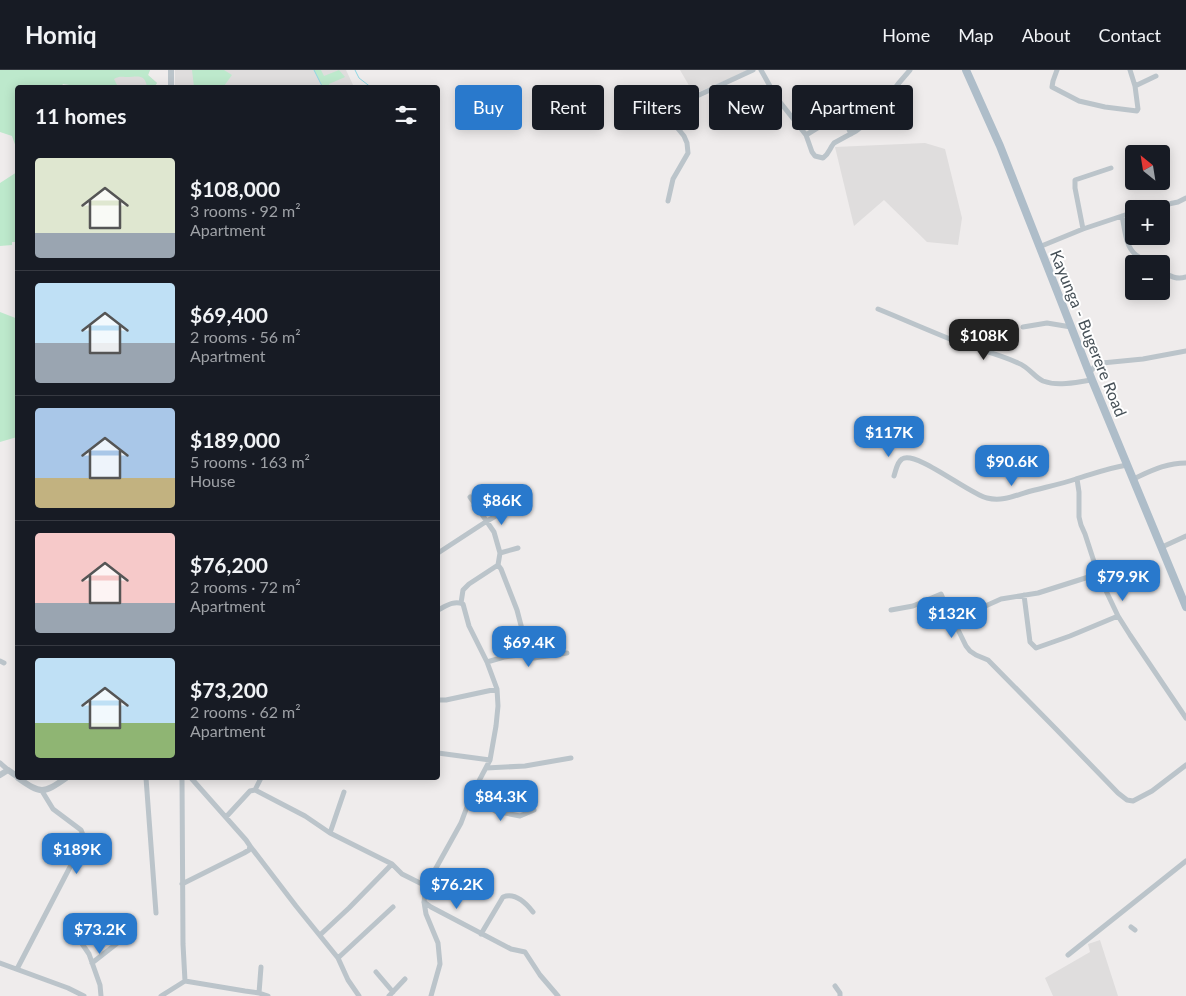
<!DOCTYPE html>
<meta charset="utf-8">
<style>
:root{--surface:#171b24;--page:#242831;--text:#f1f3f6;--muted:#9ea1a6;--line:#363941;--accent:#2979cc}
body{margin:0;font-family:Lato,sans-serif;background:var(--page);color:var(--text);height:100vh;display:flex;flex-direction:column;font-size:19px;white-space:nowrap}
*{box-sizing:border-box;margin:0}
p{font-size:16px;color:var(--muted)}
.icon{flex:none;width:28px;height:28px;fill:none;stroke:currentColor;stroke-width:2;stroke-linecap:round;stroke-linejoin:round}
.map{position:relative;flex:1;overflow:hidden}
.sheet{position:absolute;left:15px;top:15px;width:425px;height:695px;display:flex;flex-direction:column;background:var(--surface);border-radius:5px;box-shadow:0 2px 12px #0003}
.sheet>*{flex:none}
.top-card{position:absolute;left:455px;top:15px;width:475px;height:45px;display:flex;gap:10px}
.needle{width:32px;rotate:330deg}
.fabs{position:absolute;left:1125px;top:75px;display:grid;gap:10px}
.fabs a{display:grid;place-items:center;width:45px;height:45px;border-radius:5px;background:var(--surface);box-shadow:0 2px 12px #0003;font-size:25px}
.price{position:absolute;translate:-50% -42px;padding:0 11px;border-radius:10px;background:var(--accent);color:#fff;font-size:16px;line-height:32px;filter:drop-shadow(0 1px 2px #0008)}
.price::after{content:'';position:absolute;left:50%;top:30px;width:15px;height:11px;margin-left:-8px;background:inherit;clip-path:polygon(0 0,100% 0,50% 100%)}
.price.active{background:#222;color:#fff}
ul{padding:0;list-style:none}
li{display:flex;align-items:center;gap:15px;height:125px;padding:0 20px}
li+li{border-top:1px solid var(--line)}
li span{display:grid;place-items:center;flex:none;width:140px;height:100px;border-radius:5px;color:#555}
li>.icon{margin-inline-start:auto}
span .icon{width:60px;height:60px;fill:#fffc;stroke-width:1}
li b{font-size:21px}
h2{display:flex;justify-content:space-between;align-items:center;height:60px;padding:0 20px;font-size:21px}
.chip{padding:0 18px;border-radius:5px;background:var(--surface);box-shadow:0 2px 12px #0003;font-size:18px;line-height:45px}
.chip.active{background:var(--accent);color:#fff}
header{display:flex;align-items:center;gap:30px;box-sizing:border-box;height:70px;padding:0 25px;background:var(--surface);border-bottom:1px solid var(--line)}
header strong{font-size:24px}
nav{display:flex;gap:28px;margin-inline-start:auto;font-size:18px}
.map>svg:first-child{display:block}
.education{fill:#dfdddd}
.green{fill:#bde9cc}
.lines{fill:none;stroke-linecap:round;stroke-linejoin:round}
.stream{stroke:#8ed6e3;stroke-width:1}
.minor{stroke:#bbc4ca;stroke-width:5}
.tertiary{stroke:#bbc4ca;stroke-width:6}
.primary{stroke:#aebdc9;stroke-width:8}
.labels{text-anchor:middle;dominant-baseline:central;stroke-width:4;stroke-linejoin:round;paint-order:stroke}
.street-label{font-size:16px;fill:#465057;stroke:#fff}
</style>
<header>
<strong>Homiq</strong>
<nav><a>Home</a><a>Map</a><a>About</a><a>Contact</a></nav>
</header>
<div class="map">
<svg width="1186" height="926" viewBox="0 0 1186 926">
<rect width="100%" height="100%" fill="#efecec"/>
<path class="education" d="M 106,0 L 150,0 L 148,5 L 157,13 L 154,17 L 113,17 Z
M 175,0 L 346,0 L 354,17 L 175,17 Z
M 680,0 L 749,0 L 694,24 Z
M 925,73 L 945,79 L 946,83 L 962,148 L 958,175 L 927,172 L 884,130 L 854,156 L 835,77 Z
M 1100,870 L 1118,926 L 1053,926 L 1045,908 L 1090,882 L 1088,874 Z"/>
<path class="green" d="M 0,0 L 150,0 L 148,5 L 157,13 L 154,17 L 147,17 C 145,3 137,7 127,7 C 120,7 120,6 114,9 L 118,17 L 82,17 L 63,14 L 61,17 L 18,18 L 17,80 L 12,66 L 0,62 Z
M 192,0 L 224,0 L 232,5 L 224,16 L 221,17 L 194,17 Z
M 314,0 L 321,0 L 324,6 L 339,0 L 345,7 L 329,14 L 330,17 L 323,17 Z
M 17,102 L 17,172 L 12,172 L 12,175 L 0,176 L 0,113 Z
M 0,242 L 18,249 L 17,270 L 16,272 L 18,274 L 17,367 L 0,372 Z"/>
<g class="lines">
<path class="stream" d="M 314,0 L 323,18
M 355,0 L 359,8 L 372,18"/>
<path class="minor" d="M 761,0 L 776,27 L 806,65 L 812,82 L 815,86 L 823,88 C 830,83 829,79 834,73 L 856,61 L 872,49 L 898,14 L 910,0
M 1057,0 L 1053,11 L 1052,17 L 1079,31 L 1105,37 L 1137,41 L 1138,39 L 1135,16 L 1130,0
M 1135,16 L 1156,6
M 806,65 L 840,44 L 843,46 L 851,64
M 668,131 L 673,109 L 688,83 L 687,73 L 684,66 L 675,55 L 673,51 L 675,34 L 677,30 L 680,29 L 699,25 L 753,0
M 1145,139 L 1178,132 L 1186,128
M 1122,146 C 1125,159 1125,176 1136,185 C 1140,188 1145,191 1150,194
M 1083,159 L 1075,118 L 1075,110 L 1111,98
M 1039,177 L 1083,159 L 1134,142
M 1161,201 C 1170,206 1176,210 1186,207
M 878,239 C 905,250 932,262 960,273 C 979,280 999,284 1018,293 C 1029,297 1034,307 1043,311 C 1059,317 1076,312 1092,310
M 1023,257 L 1047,253 L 1071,257
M 1089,303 L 1096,295 L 1102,293 L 1143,289 L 1186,281
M 894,406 C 896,400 897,392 902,389 C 916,380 969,424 987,428 C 1003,432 1016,425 1031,421 C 1046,417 1061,414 1076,409 C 1093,404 1108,398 1127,395
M 1077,409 L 1079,422 L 1079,447 L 1081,455 L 1085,464 L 1098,504 L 1118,546 L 1130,565 L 1186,648
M 1133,409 C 1151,401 1166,393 1186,393
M 470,427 L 494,462 L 500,483 L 498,495 L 501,499 L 517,540 L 523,563 L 526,584
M 1162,477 L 1186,466
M 438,483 L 487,451 L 510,438
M 500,483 L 518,478
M 1024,525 L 1030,572 L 1036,578 L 1070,566 L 1118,546
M 461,533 L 463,520 L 469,514 L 498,495
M 891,540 L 913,536 L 941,524 L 944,531 L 966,576 L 970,581 L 976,585 L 988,590 L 1055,658 L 1118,723 L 1127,730 L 1133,731 L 1152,721 L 1186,695
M 952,549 L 972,542 L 1001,529 L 1038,523 L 1098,504
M 0,591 L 4,593
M 487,592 L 504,587 L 526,584 L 528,588 L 534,588 L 567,583
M 438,630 L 446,630 L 497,619
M 438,683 L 490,690
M 0,693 L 8,700
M 486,698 L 525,696 L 571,688
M 146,708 L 156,843
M 182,708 L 183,874 L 185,911 L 245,921 L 259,923 L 268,926
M 255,720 L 261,708
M 471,726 L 495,741 L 520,746 L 534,740
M 226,747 L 250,721 L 255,720 L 305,746 L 330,763 L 392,794 L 402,804 L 426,816
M 330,763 L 344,722
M 250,776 L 296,836 L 338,888 L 348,910 L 359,926
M 182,814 L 244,783 L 249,780 L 250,776 L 246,770 L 191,708
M 424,832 L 431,837 L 511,879 L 525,882 L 540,905 L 558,926
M 73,847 L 72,859 L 89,884 L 100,915 L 101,926
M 1131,857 L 1135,860
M 481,864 L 503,827 C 515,822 526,833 533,842
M 320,865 L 349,838 L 392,794
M 1068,885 L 1186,791
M 338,888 L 393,837
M 0,893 L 68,918 L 84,926
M 92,893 L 134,860
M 17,899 L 83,772 L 83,765 L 81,760 L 53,739 L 42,721
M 376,902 L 393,922
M 835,916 L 840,923 L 840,926
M 259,923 L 261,897
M 161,926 L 185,911
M 389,926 L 405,909
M 431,926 L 440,894 L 438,873 L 426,844 L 424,832 L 426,816 L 461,753 L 471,726 L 490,690 L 496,656 L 498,636 L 497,619 L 487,592 L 469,556 L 463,534 C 454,530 446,536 438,540"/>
<path class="tertiary" d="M 171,0 L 171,18
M 0,705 L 8,700 L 18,707
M 18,708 C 41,724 43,724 66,708"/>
<path class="primary" d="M 966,0 L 1000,76 L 1092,310 L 1186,537"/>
</g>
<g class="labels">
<g class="street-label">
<text transform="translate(1089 263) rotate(68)">Kayunga - Bugerere Road</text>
</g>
</g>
</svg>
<div class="fabs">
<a><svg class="needle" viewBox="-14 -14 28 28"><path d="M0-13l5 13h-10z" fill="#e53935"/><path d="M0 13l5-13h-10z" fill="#9ea1a6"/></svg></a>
<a>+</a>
<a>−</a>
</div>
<b class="price active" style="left:984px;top:291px">$108K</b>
<b class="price" style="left:889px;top:388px">$117K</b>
<b class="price" style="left:1012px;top:417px">$90.6K</b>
<b class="price" style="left:502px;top:456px">$86K</b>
<b class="price" style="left:1123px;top:532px">$79.9K</b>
<b class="price" style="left:952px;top:569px">$132K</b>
<b class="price" style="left:529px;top:598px">$69.4K</b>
<b class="price" style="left:501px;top:752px">$84.3K</b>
<b class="price" style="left:77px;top:805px">$189K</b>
<b class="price" style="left:457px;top:840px">$76.2K</b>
<b class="price" style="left:100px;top:885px">$73.2K</b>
<div class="top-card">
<a class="chip active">Buy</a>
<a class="chip">Rent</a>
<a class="chip">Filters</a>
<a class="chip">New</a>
<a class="chip">Apartment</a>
</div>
<section class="sheet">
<h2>11 homes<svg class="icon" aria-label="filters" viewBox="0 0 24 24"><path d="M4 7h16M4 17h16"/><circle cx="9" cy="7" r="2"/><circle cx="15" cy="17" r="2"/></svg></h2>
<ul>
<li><span style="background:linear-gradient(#dfe7d0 75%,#9aa5b1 0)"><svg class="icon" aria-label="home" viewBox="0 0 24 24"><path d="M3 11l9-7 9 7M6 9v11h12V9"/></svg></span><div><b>$108,000</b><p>3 rooms · 92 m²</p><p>Apartment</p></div></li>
<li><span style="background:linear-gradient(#bfe0f5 60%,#9aa5b1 0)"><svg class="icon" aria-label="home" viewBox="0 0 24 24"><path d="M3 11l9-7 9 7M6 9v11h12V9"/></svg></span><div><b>$69,400</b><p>2 rooms · 56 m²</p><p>Apartment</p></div></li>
<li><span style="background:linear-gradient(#a9c7e8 70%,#c2b280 0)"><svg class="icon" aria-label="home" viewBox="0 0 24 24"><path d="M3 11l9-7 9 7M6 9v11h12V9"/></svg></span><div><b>$189,000</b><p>5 rooms · 163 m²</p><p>House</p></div></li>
<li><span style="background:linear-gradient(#f6c9c9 70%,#9aa5b1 0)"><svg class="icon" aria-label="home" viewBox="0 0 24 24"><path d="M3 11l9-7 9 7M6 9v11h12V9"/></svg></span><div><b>$76,200</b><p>2 rooms · 72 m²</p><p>Apartment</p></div></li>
<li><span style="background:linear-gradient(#bfe0f5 65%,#8fb573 0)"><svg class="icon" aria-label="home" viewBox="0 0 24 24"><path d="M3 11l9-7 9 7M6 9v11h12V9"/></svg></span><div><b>$73,200</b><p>2 rooms · 62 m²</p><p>Apartment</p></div></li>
</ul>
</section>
</div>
